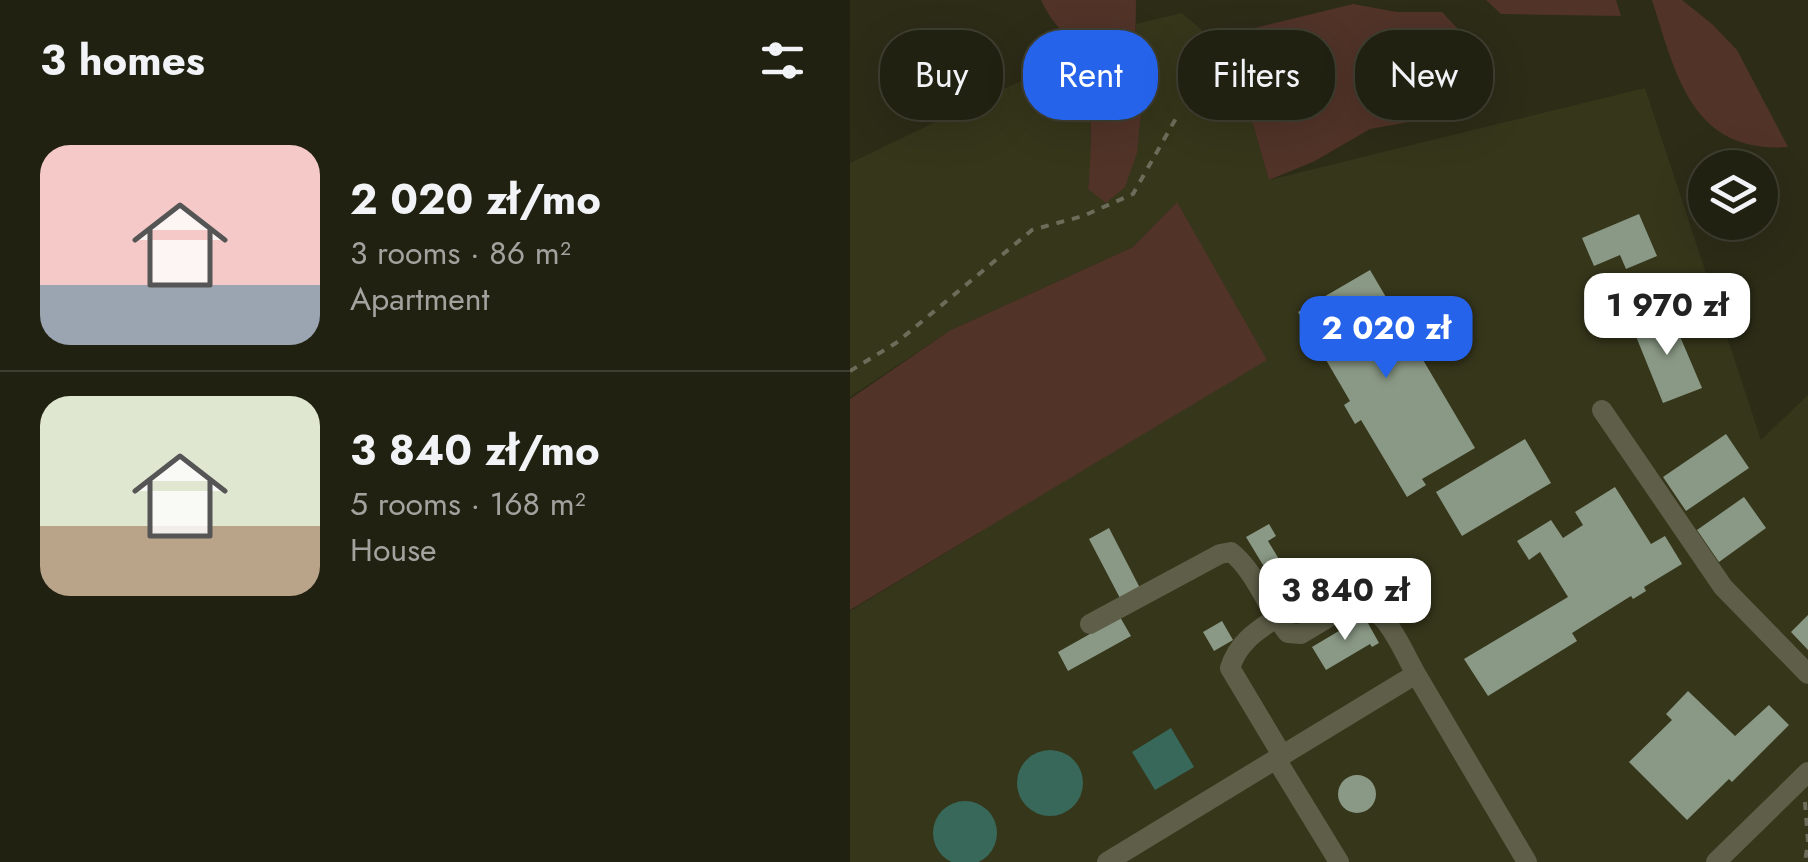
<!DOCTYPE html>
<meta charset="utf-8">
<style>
:root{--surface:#212111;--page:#29291a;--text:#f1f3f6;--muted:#a2a39f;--line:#3e3e31;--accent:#2563eb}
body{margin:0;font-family:Jost,sans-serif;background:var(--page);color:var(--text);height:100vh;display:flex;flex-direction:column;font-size:38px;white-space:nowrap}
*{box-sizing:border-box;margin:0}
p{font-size:32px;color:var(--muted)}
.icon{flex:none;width:55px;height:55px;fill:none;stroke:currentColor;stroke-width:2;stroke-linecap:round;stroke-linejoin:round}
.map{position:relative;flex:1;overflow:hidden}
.sheet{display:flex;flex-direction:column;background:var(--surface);width:850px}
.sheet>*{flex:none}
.guide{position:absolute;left:30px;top:30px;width:778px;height:90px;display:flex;gap:20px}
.buttons{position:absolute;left:838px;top:150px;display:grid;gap:20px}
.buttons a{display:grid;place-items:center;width:90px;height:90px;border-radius:50%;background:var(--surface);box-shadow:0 10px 40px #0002,0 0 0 2px var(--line);font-size:50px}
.price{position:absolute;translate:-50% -85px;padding:0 22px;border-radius:20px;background:#fff;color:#222;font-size:32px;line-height:65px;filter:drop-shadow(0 2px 5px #0008)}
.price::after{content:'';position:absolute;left:50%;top:60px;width:30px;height:22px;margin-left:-15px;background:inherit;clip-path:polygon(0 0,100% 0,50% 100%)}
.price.selected{background:var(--accent);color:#fff}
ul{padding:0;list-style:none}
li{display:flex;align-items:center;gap:30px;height:250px;padding:0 40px}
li+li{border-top:2px solid var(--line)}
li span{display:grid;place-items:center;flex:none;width:280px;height:200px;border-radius:30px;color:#555}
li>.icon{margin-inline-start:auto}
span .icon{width:120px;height:120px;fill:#fffc;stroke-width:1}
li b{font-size:42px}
h2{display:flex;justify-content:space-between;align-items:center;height:120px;padding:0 40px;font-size:42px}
.chip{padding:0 35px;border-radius:40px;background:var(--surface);box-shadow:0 10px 40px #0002,0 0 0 2px var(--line);font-size:35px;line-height:90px}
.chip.selected{background:var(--accent);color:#fff}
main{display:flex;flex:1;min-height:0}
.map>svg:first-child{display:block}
.built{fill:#36361b}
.green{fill:#513328}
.water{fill:#386859}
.building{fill:#8a9985}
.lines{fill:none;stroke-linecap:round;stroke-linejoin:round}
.path{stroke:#6c6c5a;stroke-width:4;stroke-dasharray:8 8;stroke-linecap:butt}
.minor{stroke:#5f5f49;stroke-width:20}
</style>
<main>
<section class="sheet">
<h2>3 homes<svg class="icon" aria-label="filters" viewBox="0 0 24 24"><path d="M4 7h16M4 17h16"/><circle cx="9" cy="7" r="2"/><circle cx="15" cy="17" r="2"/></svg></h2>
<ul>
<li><span style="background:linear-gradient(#f6c9c9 70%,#9aa5b1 0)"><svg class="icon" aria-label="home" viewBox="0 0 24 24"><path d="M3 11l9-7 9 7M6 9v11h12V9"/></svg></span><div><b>2 020 zł/mo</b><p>3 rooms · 86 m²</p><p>Apartment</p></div></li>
<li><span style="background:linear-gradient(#dfe7d0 65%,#b9a48a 0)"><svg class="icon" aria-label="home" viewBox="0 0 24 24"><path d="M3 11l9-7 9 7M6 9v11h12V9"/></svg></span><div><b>3 840 zł/mo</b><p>5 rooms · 168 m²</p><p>House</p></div></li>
</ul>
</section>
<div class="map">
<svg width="958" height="862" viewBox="0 0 958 862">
<rect width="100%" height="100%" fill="#2c2c17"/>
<path class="built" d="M 332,13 L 384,58 L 419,180 L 795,88 L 911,440 L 958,395 L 958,862 L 0,862 L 0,611 L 129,533 L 326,203 L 283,247 L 99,331 L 0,397 L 0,163 L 229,53 L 238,95 L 242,161 L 238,189 L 292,102 L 285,63 L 286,24 Z"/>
<path class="green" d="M 191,0 L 286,0 L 285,63 L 292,102 L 287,153 L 275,187 L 256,203 L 238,189 C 242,159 244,76 227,51 C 214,31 202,24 191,0 Z
M 636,0 L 766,0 L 771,16 L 651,14 Z
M 802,0 L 832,0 L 862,24 L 887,50 L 938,147 C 842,154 826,75 802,0 Z
M 503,4 L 547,12 L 592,12 L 609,30 L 616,67 L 640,90 L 632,109 L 520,129 L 465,161 L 419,180 L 384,58 L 384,43 L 401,29 Z
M 327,202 L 417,360 L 0,610 L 0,399 L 99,331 L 283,247 Z"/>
<path class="water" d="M 321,728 L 344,767 L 305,790 L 282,752 Z
M167 783a33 33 0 1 1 66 0a33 33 0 1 1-66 0Z
M83 833a32 32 0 1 1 64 0a32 32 0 1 1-64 0Z"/>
<path class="building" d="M 789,214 L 807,256 L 776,269 L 770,255 L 744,266 L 732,238 Z
M 520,270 L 625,448 L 572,479 L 576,485 L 557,497 L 511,420 L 505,424 L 494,405 L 500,401 L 448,312 Z
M 820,313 L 852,388 L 813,403 L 783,329 Z
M 876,434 L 899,468 L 836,511 L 813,477 Z
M 675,439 L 701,483 L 612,536 L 586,492 Z
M 765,487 L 801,544 L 815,536 L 832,564 L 794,587 L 796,591 L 783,599 L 781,596 L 722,633 L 727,641 L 638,696 L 614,659 L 718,597 L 690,552 L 679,560 L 667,541 L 701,520 L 713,538 L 733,525 L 725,512 Z
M 894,497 L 916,528 L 869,562 L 847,530 Z
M 419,524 L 426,536 L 418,541 L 460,611 L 446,619 L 396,537 Z
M 259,528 L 291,590 L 271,600 L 239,539 Z
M 958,615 L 958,650 L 941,632 Z
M 514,616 L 529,643 L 522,647 L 520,644 L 476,670 L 462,647 Z
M 270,617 L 281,636 L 218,671 L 208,652 Z
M 372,621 L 383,640 L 364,651 L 353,632 Z
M 838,691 L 885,736 L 919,705 L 939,725 L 882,782 L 879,779 L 837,820 L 779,762 L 822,720 L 816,714 Z
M488 794a19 19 0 1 1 38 0a19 19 0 1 1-38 0Z"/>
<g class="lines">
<path class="path" d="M 0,371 L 46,343 L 182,230 L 233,216 L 283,194 L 329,113
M 955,802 L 958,842 L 955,862"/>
<path class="minor" d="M 752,410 L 873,587 L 958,674
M 426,618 C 405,632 388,643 380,668 L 432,755
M 240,624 L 370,554 L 381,552 C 406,572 417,608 438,633 L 451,634 L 506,601 C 537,608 551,648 566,674
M 426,759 L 489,862
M 257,862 L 566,674 L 677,862
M 866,862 L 958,772"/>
</g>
</svg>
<div class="buttons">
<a><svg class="icon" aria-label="layers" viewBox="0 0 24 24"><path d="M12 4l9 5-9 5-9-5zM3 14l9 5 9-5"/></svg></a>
</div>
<b class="price" style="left:817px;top:358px">1 970 zł</b>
<b class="price selected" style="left:536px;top:381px">2 020 zł</b>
<b class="price" style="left:495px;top:643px">3 840 zł</b>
<div class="guide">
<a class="chip">Buy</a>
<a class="chip selected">Rent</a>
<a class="chip">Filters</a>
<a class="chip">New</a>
</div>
</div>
</main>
